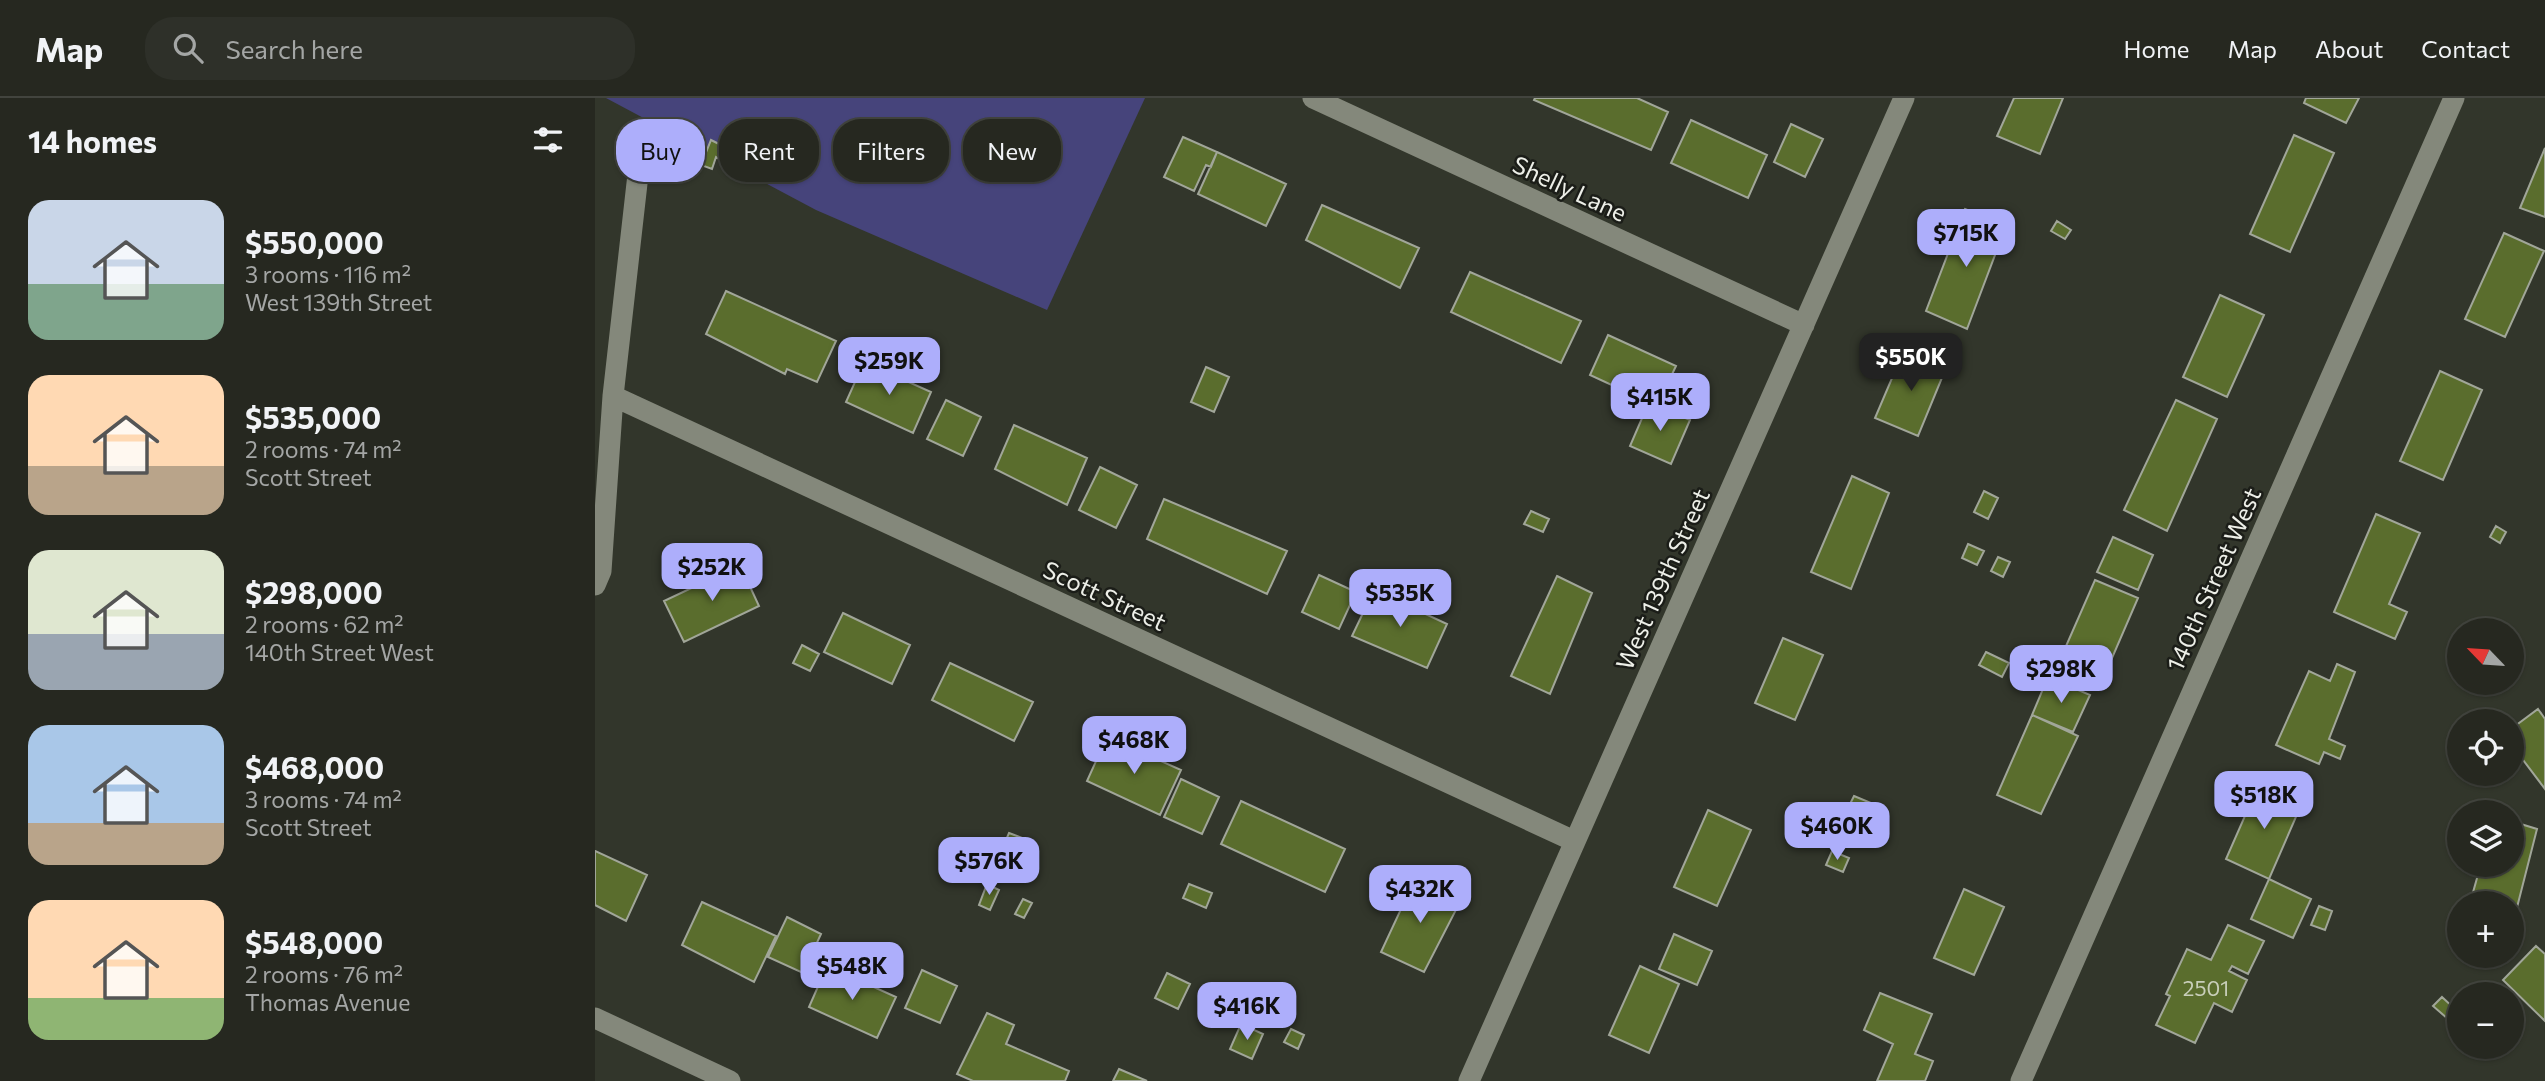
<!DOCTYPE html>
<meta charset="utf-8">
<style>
:root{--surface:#262820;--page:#2e3029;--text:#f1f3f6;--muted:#a4a6a5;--line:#42443e;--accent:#adaefb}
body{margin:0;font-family:Commissioner,sans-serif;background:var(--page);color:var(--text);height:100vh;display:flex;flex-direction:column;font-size:26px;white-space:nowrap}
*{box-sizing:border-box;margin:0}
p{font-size:23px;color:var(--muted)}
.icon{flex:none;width:38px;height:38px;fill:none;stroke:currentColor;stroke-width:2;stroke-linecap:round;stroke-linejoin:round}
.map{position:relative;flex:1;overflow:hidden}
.side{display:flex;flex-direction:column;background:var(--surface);width:595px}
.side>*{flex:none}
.banner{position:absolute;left:21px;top:21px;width:665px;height:63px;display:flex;gap:14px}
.needle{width:46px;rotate:295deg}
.buttons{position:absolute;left:1852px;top:520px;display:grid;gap:14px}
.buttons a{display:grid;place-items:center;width:77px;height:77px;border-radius:50%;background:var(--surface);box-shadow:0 2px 5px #0004,0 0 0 2px var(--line);font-size:35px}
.price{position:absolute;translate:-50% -60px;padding:0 16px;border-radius:14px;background:var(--accent);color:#111;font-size:23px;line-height:46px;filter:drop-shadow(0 2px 4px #0008)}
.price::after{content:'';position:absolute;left:50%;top:42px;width:21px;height:16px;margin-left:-10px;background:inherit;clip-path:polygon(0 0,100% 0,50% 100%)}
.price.active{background:#222;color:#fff}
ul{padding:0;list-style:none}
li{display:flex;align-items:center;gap:21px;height:175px;padding:0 28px}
li span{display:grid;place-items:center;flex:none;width:196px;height:140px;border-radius:21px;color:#555}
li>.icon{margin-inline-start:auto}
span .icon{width:84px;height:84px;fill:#fffc;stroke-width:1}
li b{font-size:30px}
h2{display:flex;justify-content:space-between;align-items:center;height:84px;padding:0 28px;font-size:30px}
.pill{padding:0 24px;border-radius:28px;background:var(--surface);box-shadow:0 2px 5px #0004,0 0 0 2px var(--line);font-size:24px;line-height:63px}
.pill.active{background:var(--accent);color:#111}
header{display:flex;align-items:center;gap:42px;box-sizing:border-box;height:98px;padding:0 35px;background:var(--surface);border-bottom:2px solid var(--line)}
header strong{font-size:33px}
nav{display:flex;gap:38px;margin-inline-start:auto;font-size:24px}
.search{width:490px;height:63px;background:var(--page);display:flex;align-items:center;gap:18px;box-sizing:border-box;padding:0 24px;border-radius:28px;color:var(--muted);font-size:26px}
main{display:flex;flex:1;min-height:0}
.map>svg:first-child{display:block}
.green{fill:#46447b}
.building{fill:#5a6d2d;stroke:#a1a699;stroke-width:2}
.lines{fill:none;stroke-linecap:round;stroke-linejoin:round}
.minor{stroke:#84887b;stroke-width:21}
.labels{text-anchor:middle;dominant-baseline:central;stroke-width:5;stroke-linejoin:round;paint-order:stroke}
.number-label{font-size:21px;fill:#c8ceb9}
.street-label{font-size:24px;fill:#edefe8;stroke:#1b1d18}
</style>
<header>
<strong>Map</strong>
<div class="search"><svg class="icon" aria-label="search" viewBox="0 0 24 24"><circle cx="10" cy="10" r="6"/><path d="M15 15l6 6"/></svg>Search here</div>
<nav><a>Home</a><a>Map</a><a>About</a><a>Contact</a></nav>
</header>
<main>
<section class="side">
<h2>14 homes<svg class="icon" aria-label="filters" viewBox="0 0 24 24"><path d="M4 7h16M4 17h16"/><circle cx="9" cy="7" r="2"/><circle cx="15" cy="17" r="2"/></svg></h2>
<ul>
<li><span style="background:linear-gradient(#c9d6e8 60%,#7fa58c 0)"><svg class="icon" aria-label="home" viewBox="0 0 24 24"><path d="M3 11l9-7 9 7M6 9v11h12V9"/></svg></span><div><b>$550,000</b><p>3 rooms · 116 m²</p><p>West 139th Street</p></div></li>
<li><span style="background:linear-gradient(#ffd9b3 65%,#b9a48a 0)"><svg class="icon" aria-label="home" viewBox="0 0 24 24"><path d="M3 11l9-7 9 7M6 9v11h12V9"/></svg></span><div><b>$535,000</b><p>2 rooms · 74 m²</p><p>Scott Street</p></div></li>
<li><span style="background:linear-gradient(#dfe7d0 60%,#9aa5b1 0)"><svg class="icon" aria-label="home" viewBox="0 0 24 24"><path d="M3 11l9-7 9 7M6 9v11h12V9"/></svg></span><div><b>$298,000</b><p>2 rooms · 62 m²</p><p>140th Street West</p></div></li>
<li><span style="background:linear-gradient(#a9c7e8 70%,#b9a48a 0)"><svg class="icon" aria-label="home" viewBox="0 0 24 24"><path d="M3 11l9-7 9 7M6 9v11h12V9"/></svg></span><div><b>$468,000</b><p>3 rooms · 74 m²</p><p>Scott Street</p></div></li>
<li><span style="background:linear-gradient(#ffd9b3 70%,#8fb573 0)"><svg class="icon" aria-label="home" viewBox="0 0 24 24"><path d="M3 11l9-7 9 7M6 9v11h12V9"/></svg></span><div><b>$548,000</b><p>2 rooms · 76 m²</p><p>Thomas Avenue</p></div></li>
</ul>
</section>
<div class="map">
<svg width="1950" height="983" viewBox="0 0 1950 983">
<rect width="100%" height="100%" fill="#32362b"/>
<path class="green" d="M 11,0 L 550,0 L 452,212 L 221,112 Z"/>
<path class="building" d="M 940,0 L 1042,0 L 1073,14 L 1056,52 L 939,2 Z
M 1419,0 L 1468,0 L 1445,56 L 1402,38 Z
M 1711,0 L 1764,0 L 1751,25 L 1709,5 Z
M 1096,22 L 1172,57 L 1153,100 L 1076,65 Z
M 1196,26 L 1228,41 L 1210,79 L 1179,64 Z
M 1699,37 L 1739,55 L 1695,154 L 1655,136 Z
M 588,39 L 622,54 L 616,69 L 611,67 L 599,93 L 569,79 Z
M 116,42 L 132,50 L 127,63 L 121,59 L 117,71 L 106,67 Z
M 132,50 L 153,59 L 147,72 L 127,63 Z
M 1950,50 L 1950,119 L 1925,110 Z
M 622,54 L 691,86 L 671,128 L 603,96 Z
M 727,107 L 824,150 L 805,190 L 711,142 Z
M 1370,111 L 1411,128 L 1372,231 L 1331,213 Z
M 1462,123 L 1476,132 L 1470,141 L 1456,133 Z
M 1909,135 L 1949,153 L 1910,239 L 1870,221 Z
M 875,174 L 986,223 L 966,265 L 856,214 Z
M 131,193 L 241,243 L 222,284 L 192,271 L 190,276 L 111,236 Z
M 1625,197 L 1669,217 L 1632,299 L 1588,279 Z
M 1013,237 L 1081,268 L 1062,308 L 995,277 Z
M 1309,252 L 1351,270 L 1323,338 L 1280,320 Z
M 269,264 L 336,294 L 318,335 L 251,304 Z
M 611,269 L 634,279 L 619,314 L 596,304 Z
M 1845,273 L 1887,292 L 1848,382 L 1805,363 Z
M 351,302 L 386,319 L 368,358 L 332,341 Z
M 1581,302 L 1622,321 L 1572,433 L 1529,412 Z
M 1054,304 L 1095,322 L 1076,366 L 1035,348 Z
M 419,327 L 492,360 L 472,407 L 400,371 Z
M 505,369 L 542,387 L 521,430 L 484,412 Z
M 1257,378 L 1294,395 L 1256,491 L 1216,474 Z
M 1389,393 L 1403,400 L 1393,421 L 1379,414 Z
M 569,401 L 692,453 L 672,496 L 552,441 Z
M 936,413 L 954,421 L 948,434 L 929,426 Z
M 1781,416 L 1825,435 L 1794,506 L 1812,514 L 1800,541 L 1739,514 Z
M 1901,428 L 1911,434 L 1905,445 L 1895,439 Z
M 1518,439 L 1558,457 L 1543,492 L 1502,474 Z
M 1373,446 L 1389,453 L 1382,467 L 1367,460 Z
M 1403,459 L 1415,464 L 1408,479 L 1396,473 Z
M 145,467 L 164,508 L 89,544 L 69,503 Z
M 724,477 L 761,494 L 744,531 L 707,514 Z
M 962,478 L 997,495 L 955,596 L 916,578 Z
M 1500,482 L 1543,500 L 1511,574 L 1468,555 Z
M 779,492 L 852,526 L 832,570 L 757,538 Z
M 248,515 L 315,547 L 297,586 L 229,554 Z
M 1188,540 L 1228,557 L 1200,622 L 1160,605 Z
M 207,547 L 224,556 L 215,573 L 198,565 Z
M 1391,554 L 1414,565 L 1407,579 L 1384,567 Z
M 355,565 L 438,604 L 419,643 L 337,602 Z
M 1742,566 L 1760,574 L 1734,641 L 1750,648 L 1745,661 L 1729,654 L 1724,666 L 1681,647 L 1714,573 L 1735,583 Z
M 1453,579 L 1495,597 L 1478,634 L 1437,617 Z
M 1943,611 L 1950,621 L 1950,691 L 1916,646 L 1916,631 Z
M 1437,617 L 1483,638 L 1446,716 L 1402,697 Z
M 512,639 L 586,672 L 565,717 L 492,683 Z
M 586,681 L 624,699 L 607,736 L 569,719 Z
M 1664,686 L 1707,705 L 1674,781 L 1631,761 Z
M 1259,698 L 1276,705 L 1270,718 L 1253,710 Z
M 646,703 L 750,751 L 730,794 L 626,746 Z
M 1113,712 L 1156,732 L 1122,808 L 1079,789 Z
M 1916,723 L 1942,731 L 1917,829 L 1916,805 L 1875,805 L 1886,766 L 1916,766 Z
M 414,735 L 430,741 L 417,771 L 401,765 Z
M 0,753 L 52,777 L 31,823 L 0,807 Z
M 1237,753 L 1254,760 L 1248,774 L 1231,767 Z
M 820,781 L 866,802 L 829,874 L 786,854 Z
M 1674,781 L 1716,801 L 1698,840 L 1656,821 Z
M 392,786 L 404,792 L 395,812 L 384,807 Z
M 594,786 L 617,795 L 611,810 L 588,800 Z
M 1369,791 L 1409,809 L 1379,877 L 1339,860 Z
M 428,801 L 437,805 L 429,820 L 420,816 Z
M 107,804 L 181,838 L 159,884 L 87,847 Z
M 1724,808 L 1737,813 L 1730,832 L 1716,827 Z
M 192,819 L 226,836 L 208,875 L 173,859 Z
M 1633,827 L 1669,843 L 1653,876 L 1637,868 L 1634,873 L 1652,882 L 1637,914 L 1619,905 L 1600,945 L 1561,927 L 1575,898 L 1571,896 L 1592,851 L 1616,862 Z
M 1079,836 L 1117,853 L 1102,887 L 1064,871 Z
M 1941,848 L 1950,856 L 1950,923 L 1908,882 Z
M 232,868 L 301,899 L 282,940 L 214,909 Z
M 1045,868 L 1084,886 L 1054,955 L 1014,937 Z
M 327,872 L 362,888 L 345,925 L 310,910 Z
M 572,875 L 595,886 L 583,911 L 560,900 Z
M 1285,895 L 1337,916 L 1320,956 L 1338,963 L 1330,983 L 1282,983 L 1298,946 L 1269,932 Z
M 1847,899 L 1861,912 L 1853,921 L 1838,908 Z
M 392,915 L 419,927 L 411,946 L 474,973 L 470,983 L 378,983 L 362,976 Z
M 646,926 L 668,936 L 657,961 L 635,951 Z
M 696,931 L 709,937 L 703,951 L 689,944 Z
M 524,971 L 552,983 L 518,983 Z"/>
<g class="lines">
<path class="minor" d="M 718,0 L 1209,227
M 18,298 L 979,743
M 0,487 L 6,473 L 18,298 L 47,41
M 0,920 L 135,983
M 874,983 L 1309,0
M 1426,983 L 1859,0"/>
</g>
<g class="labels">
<g class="number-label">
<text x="1611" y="889">2501</text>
</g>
<g class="street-label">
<text transform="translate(975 90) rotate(25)">Shelly Lane</text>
<text transform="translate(1067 481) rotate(-66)">West 139th Street</text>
<text transform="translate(1618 481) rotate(-66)">140th Street West</text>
<text transform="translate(510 497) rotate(25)">Scott Street</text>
</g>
</g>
</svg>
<div class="buttons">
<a><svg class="needle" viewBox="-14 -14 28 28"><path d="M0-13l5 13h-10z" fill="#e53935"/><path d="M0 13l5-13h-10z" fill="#a4a6a5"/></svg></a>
<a><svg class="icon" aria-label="locate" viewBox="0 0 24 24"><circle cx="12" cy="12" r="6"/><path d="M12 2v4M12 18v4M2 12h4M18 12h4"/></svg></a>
<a><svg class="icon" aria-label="layers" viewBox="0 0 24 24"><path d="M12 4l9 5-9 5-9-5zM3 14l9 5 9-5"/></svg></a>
<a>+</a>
<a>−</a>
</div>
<b class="price" style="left:1371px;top:171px">$715K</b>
<b class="price active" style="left:1316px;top:295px">$550K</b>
<b class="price" style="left:294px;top:299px">$259K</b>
<b class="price" style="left:1065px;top:335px">$415K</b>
<b class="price" style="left:117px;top:505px">$252K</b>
<b class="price" style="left:805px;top:531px">$535K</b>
<b class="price" style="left:1466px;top:607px">$298K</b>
<b class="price" style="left:539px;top:678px">$468K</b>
<b class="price" style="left:1669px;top:733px">$518K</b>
<b class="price" style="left:1242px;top:764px">$460K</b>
<b class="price" style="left:394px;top:799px">$576K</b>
<b class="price" style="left:825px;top:827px">$432K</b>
<b class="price" style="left:257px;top:904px">$548K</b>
<b class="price" style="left:652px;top:944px">$416K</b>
<div class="banner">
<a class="pill active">Buy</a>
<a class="pill">Rent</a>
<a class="pill">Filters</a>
<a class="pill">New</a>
</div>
</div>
</main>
